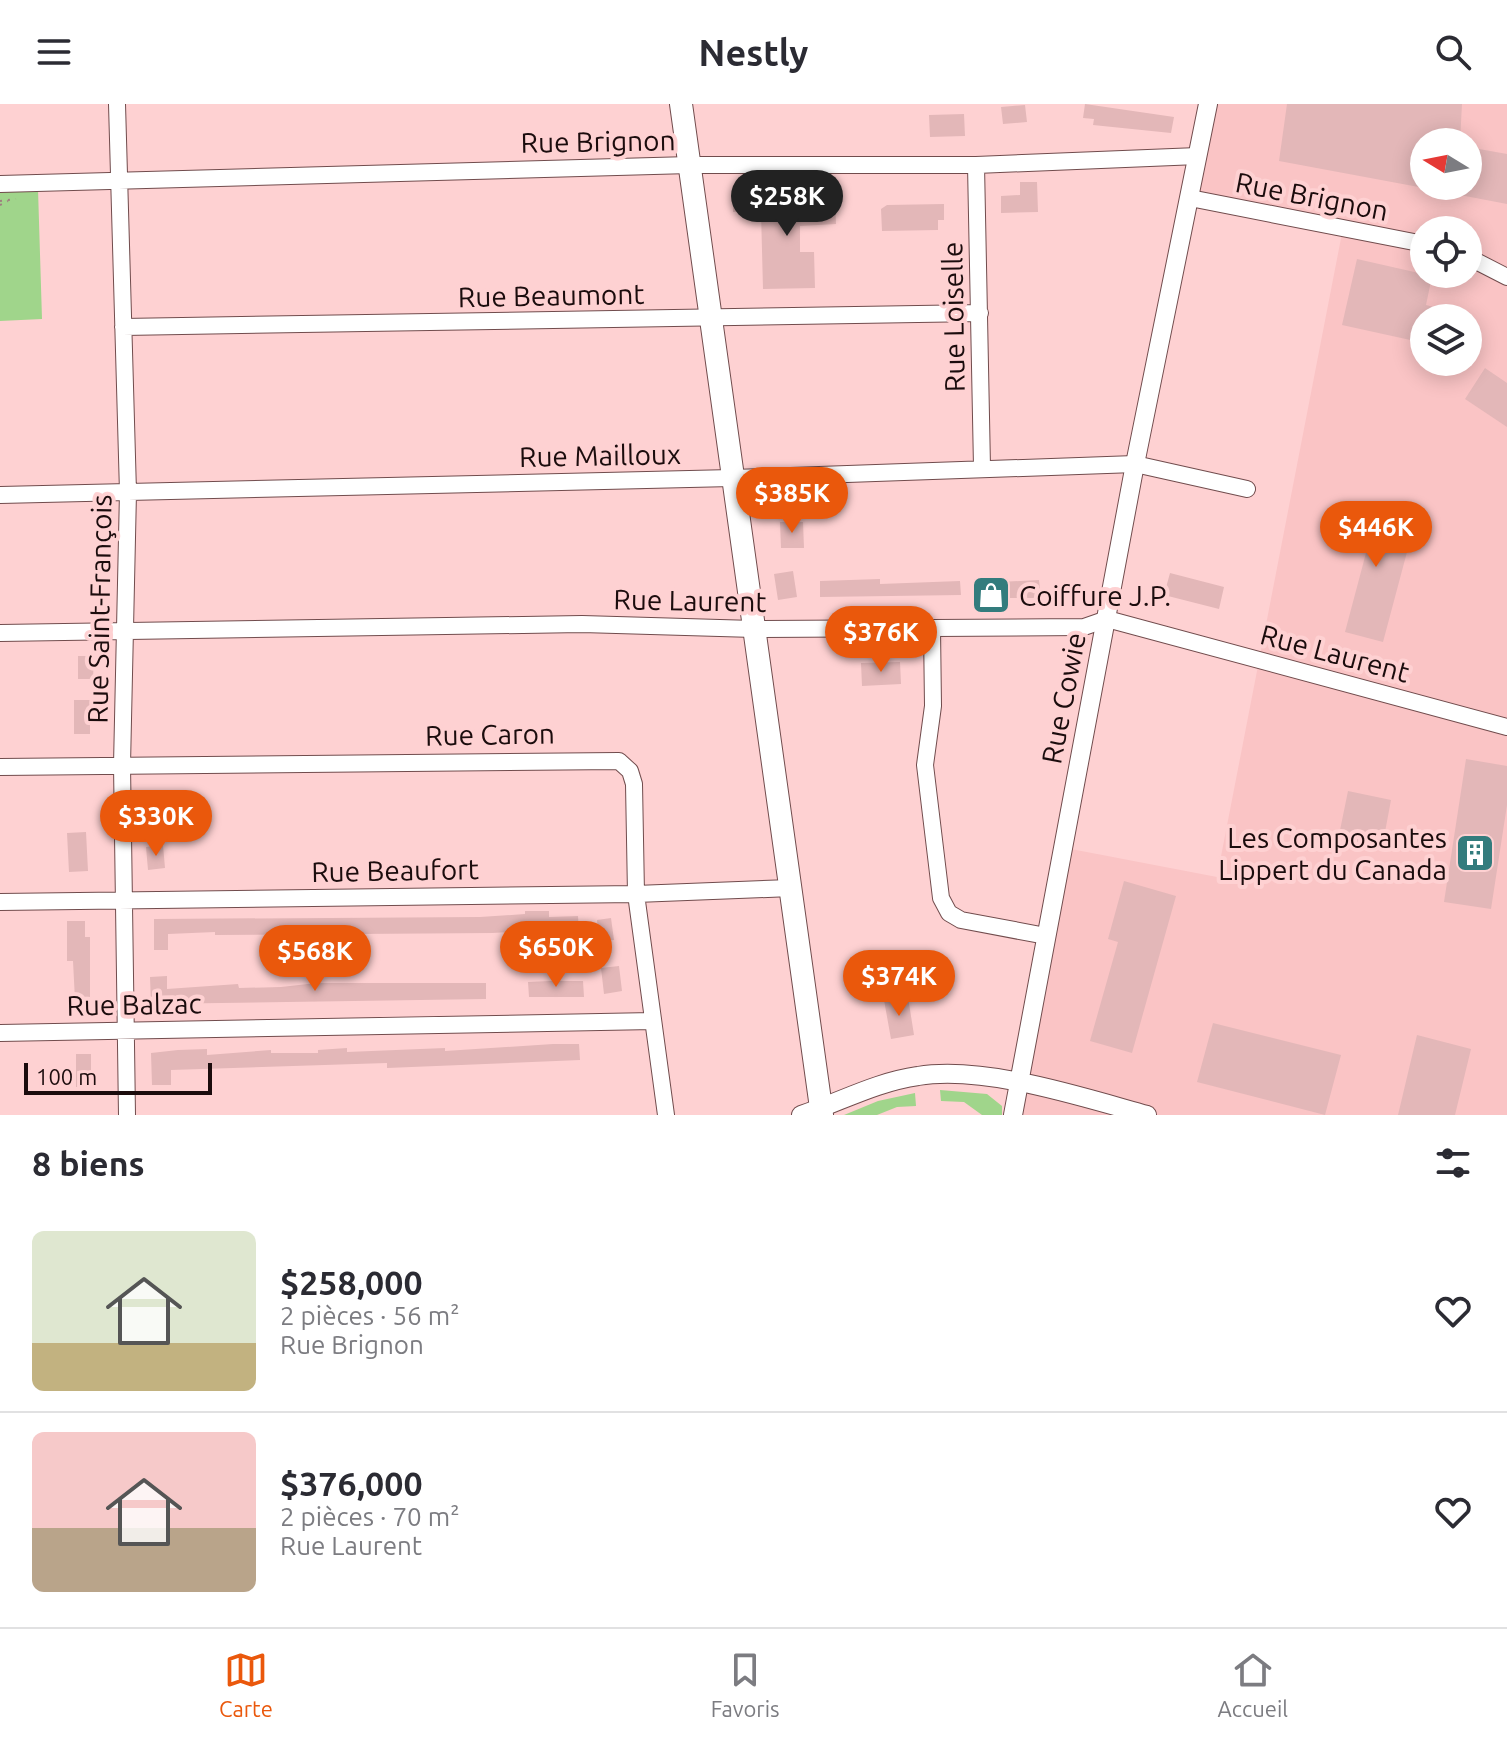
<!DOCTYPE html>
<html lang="fr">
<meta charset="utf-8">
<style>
:root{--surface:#fff;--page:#f7f7f7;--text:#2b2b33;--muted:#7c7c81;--line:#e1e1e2;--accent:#ea580c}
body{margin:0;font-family:Ubuntu,sans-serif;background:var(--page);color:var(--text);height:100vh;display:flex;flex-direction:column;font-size:30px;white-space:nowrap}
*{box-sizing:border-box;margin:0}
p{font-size:26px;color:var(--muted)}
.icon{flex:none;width:44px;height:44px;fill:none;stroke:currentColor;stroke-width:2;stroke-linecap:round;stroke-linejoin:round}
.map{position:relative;height:1011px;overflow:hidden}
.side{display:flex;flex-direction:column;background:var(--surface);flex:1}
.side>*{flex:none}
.needle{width:52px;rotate:280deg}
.buttons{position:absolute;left:1410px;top:24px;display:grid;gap:16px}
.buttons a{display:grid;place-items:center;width:72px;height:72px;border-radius:50%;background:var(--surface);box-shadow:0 4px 20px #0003;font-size:40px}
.scale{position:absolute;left:24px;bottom:20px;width:188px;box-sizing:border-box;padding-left:8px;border:4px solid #1b0c0d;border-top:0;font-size:22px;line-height:28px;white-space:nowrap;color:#1b0c0d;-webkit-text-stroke:6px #fed1d2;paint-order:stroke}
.price{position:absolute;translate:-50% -68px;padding:0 18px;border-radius:28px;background:var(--accent);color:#fff;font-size:26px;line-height:52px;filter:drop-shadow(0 2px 4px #0008)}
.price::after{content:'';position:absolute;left:50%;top:48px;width:24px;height:18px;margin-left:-12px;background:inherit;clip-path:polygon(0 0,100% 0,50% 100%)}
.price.current{background:#222;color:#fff}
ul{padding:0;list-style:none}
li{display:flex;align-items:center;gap:24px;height:200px;padding:0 32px}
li+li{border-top:2px solid var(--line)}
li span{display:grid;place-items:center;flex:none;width:224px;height:160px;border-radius:12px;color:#555}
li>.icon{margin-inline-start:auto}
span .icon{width:96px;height:96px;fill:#fffc;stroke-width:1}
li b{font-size:34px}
h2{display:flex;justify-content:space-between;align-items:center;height:96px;padding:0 32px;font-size:34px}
header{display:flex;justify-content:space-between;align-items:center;height:104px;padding:0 32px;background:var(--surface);font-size:36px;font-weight:700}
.dock{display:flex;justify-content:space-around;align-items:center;height:112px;border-top:2px solid var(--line);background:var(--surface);font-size:22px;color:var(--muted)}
.dock a{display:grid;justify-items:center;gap:4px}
.dock .current{color:var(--accent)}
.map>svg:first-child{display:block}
.built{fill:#fac4c5;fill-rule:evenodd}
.green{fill:#a0d58b}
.building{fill:#e3b7b8}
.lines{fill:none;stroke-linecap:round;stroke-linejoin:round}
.minor-casing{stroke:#714c4d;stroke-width:18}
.tertiary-casing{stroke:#714c4d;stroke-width:20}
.secondary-casing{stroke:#714c4d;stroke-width:24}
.path{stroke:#9e7e7f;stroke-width:2;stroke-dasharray:2 6;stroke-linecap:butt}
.minor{stroke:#fff;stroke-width:16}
.tertiary{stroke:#fff;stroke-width:18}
.secondary{stroke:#fff;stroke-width:22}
.labels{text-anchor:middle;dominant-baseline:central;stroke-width:8;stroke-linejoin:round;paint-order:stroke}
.street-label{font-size:28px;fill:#1b0c0d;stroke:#fed1d2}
.poi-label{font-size:28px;fill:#1b0c0d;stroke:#fed1d2;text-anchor:start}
</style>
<header><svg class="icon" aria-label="menu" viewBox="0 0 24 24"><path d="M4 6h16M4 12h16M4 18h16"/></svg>Nestly<svg class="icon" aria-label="search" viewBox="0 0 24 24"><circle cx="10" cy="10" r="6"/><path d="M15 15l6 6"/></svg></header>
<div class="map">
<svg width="1507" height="1011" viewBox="0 0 1507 1011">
<rect width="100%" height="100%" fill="#fed1d2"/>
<path class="built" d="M 1208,0 L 1507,0 L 1507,1011 L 1021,1011 L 1071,745 L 1217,773 L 1343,124 L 1190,94 ZM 1424,38 L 1468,38 L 1468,82 L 1424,82 ZM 1424,126 L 1468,126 L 1468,170 L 1424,170 ZM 1424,214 L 1468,214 L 1468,258 L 1424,258 Z"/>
<path class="green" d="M 38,85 L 42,215 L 0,217 L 0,86 Z
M 940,986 L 987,990 L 1002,1002 L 1002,1011 L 982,1011 L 964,998 L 941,997 Z
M 915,989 L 916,1002 L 897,1003 L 877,1011 L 844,1011 L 878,997 Z"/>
<path class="building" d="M 1085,0 L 1174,13 L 1171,29 L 1093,21 L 1094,15 L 1083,14 Z
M 1287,0 L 1462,0 L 1460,38 L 1424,38 L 1424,84 L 1279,57 Z
M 1025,1 L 1027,18 L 1003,20 L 1001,3 Z
M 964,10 L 965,32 L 930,33 L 929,11 Z
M 1468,43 L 1507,50 L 1507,100 L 1439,87 L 1440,82 L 1468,82 Z
M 1020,78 L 1037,78 L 1038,108 L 1001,109 L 1001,92 L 1020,91 Z
M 761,89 L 761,98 L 835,95 L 836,120 L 800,122 L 800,148 L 814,148 L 815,184 L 763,185 L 761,108 L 733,108 L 733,90 Z
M 944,100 L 944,116 L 938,116 L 938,126 L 882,127 L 881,105 L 887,101 Z
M 1357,155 L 1432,172 L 1426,201 L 1441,205 L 1438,214 L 1424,214 L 1424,239 L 1342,221 Z
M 1485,264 L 1507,279 L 1507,323 L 1465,295 Z
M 1353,402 L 1415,418 L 1383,538 L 1345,528 L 1366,449 L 1342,442 Z
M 780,418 L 803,418 L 804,444 L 781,444 Z
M 793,467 L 797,493 L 778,496 L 774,470 Z
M 1170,469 L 1224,483 L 1219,505 L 1164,491 Z
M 880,475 L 880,480 L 960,477 L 961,491 L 820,493 L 820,477 Z
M 1039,476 L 1041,494 L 981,494 L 980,479 Z
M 78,552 L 94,552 L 93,575 L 78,575 Z
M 900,558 L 901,580 L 862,582 L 861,559 Z
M 74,596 L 90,596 L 90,630 L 74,630 Z
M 1466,655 L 1507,662 L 1507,701 L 1491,805 L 1444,798 Z
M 1348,687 L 1391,696 L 1382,744 L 1338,736 Z
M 86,728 L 88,767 L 69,768 L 67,729 Z
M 163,741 L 165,764 L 148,766 L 146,743 Z
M 1124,777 L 1176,792 L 1132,949 L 1090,937 L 1118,838 L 1108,835 Z
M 525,807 L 549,807 L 549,813 L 578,812 L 579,828 L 559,829 L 558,825 L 492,829 L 215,831 L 215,828 L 168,830 L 168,846 L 154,846 L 154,815 L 480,813 L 525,810 Z
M 611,814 L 614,836 L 599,838 L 597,816 Z
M 67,817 L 85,817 L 85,833 L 90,833 L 90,896 L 75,896 L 73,857 L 67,857 Z
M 619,862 L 622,887 L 604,890 L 601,864 Z
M 167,872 L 167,885 L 238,880 L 239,884 L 281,883 L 317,879 L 486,879 L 486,895 L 151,900 L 150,873 Z
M 550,877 L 583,877 L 584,893 L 529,893 L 528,878 Z
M 908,893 L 914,931 L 891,935 L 884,896 Z
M 1213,919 L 1341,951 L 1325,1011 L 1197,978 Z
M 1417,931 L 1471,945 L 1455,1011 L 1398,1011 Z
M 553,940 L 579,940 L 580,956 L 387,964 L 387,959 L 171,966 L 171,981 L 152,981 L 151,949 L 178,946 L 207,945 L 207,951 L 271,946 L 271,949 L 318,949 L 318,946 L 347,944 L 347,948 L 445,944 L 445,947 Z
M 76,950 L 91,950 L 91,983 L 76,983 Z"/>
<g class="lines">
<g class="minor-casing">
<path id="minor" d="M 117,0 L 128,388 L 122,661 L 127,1011
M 976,61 L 982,363
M 0,80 L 690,61 L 976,61 L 1198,52
M 1190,94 L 1424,140
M 1468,153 L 1507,173
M 123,223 L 980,209
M 0,391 L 732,374 L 1135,360 L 1247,385
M 932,525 L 933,602 L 925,661 L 941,794 L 949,809 L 961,816 L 1046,832
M 0,529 L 582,520 L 754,525 L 1084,523 L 1107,515 L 1507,623
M 0,663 L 619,657 L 630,667 L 634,680 L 636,790 L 666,1011
M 0,798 L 636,790 L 791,784
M 0,929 L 653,917"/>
</g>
<g class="tertiary-casing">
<path id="tertiary" d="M 801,1011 C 840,998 876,978 918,972 C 984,961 1082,993 1147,1011
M 1013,1011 L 1135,360 L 1208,0"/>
</g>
<g class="secondary-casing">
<path id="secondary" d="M 681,0 L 822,1011"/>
</g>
<path class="path" d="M 0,97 L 16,95
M 0,101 L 8,97"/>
<use href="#minor" class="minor"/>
<use href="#tertiary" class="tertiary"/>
<use href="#secondary" class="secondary"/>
</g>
<defs>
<g id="shop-square" transform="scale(2)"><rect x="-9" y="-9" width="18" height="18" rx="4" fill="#337c7d" stroke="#fed1d2"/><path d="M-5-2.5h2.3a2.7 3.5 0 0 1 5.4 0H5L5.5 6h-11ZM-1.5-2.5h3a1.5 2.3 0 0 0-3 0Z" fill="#fff"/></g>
<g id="building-square" transform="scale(2)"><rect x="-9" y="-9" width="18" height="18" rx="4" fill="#337c7d" stroke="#fed1d2"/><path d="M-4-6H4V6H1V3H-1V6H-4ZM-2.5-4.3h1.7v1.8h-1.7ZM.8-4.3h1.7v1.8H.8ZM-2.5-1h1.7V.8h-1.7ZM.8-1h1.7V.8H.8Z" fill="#fff"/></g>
</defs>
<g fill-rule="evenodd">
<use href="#shop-square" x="991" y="491"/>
<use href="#building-square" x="1475" y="749"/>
</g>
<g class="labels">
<g class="street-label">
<text transform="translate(598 37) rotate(-1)">Rue Brignon</text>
<text transform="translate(1312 92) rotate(11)">Rue Brignon</text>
<text transform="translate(551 191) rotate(-1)">Rue Beaumont</text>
<text transform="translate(953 213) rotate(-91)">Rue Loiselle</text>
<text transform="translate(600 351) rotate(-1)">Rue Mailloux</text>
<text transform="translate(690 496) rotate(1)">Rue Laurent</text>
<text transform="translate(99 505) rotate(-89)">Rue Saint-François</text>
<text transform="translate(1335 549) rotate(15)">Rue Laurent</text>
<text transform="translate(1063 594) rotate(-79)">Rue Cowie</text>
<text transform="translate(490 630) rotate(-1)">Rue Caron</text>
<text transform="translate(395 766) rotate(-1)">Rue Beaufort</text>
<text transform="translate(134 900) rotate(-1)">Rue Balzac</text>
</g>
<g class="poi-label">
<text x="1019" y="491">Coiffure J.P.</text>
<text x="1447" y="733" text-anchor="end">Les Composantes<tspan x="1447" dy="32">Lippert du Canada</tspan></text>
</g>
</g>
</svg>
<div class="buttons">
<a><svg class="needle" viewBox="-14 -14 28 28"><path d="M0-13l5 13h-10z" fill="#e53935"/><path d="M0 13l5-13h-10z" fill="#7c7c81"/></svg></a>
<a><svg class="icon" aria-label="locate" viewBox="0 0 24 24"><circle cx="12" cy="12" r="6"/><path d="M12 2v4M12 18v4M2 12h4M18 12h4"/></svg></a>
<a><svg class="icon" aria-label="layers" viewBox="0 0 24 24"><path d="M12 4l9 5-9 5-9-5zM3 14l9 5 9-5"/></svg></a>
</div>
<div class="scale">100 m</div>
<b class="price current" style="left:787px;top:134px">$258K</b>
<b class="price" style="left:792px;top:431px">$385K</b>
<b class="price" style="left:1376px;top:465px">$446K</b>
<b class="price" style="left:881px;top:570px">$376K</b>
<b class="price" style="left:156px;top:754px">$330K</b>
<b class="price" style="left:556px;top:885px">$650K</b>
<b class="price" style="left:315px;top:889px">$568K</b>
<b class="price" style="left:899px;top:914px">$374K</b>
</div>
<section class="side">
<h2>8 biens<svg class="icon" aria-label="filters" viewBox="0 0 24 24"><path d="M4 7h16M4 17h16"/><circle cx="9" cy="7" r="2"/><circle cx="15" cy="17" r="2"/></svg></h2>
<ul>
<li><span style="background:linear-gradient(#dfe7d0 70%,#c2b280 0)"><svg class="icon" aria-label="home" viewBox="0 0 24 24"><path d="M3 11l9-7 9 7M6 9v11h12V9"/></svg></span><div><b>$258,000</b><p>2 pièces · 56 m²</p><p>Rue Brignon</p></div><svg class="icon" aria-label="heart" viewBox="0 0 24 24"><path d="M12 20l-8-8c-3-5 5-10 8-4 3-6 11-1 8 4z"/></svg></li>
<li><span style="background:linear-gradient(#f6c9c9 60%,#b9a48a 0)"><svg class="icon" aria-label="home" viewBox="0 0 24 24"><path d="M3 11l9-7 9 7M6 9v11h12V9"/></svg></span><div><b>$376,000</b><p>2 pièces · 70 m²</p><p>Rue Laurent</p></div><svg class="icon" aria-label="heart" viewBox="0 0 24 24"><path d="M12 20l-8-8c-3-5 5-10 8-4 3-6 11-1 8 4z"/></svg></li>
</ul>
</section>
<nav class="dock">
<a class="current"><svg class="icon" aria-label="map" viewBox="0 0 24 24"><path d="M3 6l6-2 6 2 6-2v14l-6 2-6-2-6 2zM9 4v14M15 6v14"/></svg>Carte</a>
<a><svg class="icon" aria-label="saved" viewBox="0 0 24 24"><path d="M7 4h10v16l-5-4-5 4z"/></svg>Favoris</a>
<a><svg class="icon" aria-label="home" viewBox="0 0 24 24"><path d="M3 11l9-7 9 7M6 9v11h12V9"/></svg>Accueil</a>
</nav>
